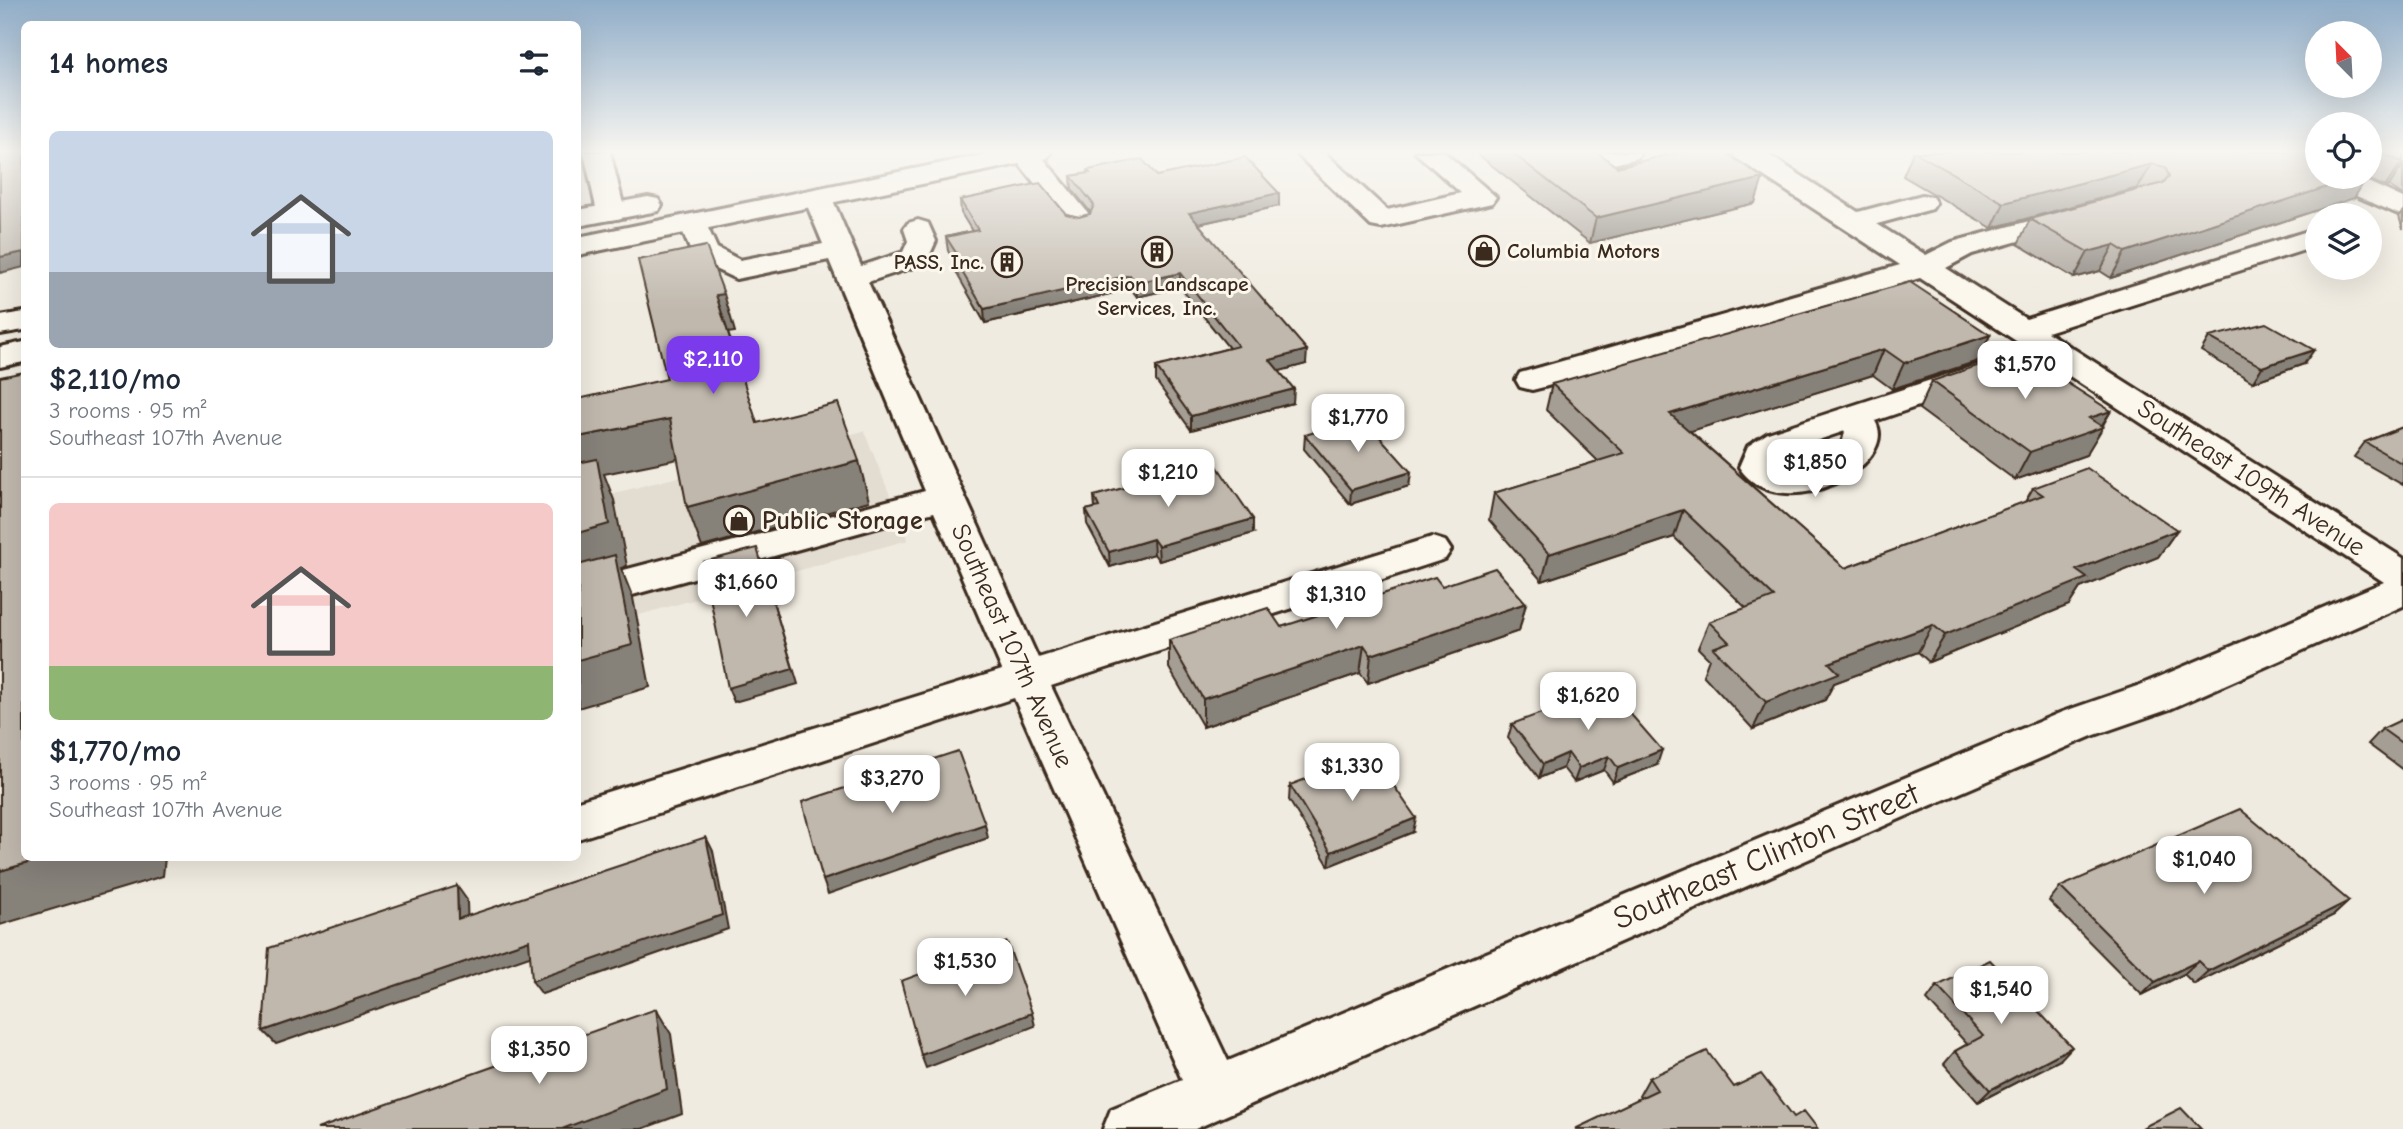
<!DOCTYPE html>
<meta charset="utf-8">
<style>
:root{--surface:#fff;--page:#f2f2f3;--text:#1f2937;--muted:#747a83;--line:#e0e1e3;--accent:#7c3aed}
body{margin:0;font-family:"Comic Neue",sans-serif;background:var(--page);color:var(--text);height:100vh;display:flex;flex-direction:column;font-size:26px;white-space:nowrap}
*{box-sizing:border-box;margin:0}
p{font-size:23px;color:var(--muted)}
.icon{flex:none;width:38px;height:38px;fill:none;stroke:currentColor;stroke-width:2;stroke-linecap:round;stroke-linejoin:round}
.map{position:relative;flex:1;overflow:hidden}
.sheet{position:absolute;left:21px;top:21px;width:560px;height:840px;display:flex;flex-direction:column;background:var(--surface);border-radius:10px;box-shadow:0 7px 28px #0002}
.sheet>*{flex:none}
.needle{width:46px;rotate:336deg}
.controls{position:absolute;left:2305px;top:21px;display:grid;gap:14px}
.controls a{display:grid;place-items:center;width:77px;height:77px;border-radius:50%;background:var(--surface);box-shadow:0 7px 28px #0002;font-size:35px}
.price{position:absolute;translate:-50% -60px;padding:0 16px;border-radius:14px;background:#fff;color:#222;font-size:23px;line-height:46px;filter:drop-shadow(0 2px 4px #0008)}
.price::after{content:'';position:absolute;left:50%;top:42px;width:21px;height:16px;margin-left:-10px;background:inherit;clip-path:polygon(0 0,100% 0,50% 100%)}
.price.on{background:var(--accent);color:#fff}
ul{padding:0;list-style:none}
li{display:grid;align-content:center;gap:14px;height:371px;padding:0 28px}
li+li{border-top:2px solid var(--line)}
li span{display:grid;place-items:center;height:217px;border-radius:10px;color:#555}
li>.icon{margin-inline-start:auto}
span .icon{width:126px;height:126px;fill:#fffc;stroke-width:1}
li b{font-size:30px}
h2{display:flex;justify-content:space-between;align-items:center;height:84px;padding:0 28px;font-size:30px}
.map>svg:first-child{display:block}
.built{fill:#e2dcd1}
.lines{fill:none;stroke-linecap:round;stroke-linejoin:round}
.minor-casing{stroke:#3b2a1e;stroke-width:6}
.major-casing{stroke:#3b2a1e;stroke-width:6}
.minor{fill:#fbf7ec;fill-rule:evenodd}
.major{fill:#fbf7ec;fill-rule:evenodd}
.wall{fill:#a59e95;stroke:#3b2a1e;stroke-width:2}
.shaded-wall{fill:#868179;stroke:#3b2a1e;stroke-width:2}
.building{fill:#c0b8ad;stroke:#3b2a1e;stroke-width:2}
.labels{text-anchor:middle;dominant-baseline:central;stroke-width:6;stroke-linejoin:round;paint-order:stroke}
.far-poi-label{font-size:21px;font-weight:bold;fill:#3b2a1e;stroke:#fbf7ec;text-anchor:start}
.street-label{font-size:26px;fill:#3b2a1e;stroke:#fbf7ec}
.poi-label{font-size:26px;font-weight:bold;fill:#3b2a1e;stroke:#fbf7ec;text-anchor:start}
.near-street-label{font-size:32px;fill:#3b2a1e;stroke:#fbf7ec}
</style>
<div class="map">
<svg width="2403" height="1129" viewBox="0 0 2403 1129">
<rect width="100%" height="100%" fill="#f0ebe0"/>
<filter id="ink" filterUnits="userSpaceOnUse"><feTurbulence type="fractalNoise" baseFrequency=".0143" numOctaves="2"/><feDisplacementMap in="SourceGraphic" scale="14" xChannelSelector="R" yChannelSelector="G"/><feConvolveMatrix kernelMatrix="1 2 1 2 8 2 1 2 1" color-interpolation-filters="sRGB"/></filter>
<g filter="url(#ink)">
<path class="built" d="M 864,431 L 908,540 L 578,632 L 578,502 Z"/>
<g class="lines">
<g class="minor-casing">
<path id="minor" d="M 584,152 L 610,152 L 625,212 L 621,218 L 611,220 L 601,218 L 597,212 Z
M 1015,152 L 1038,152 L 1089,214 L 1093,220 L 1089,226 L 1079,228 L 1069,226 L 1017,161 L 1013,155 Z
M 1295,152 L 1324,152 L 1387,210 L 1461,193 L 1415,152 L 1444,152 L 1496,197 L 1492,203 L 1381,228 L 1371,226 Z
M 1591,152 L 1641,152 L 1637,158 C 1619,162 1597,171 1579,167 L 1575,161 L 1579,155 Z
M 1732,152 L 1764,152 L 1858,212 L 1922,195 L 1932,197 L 1936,203 L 1932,209 L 1877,224 L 1926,255 L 1952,242 L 2073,209 L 2083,211 L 2087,217 L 2083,223 L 1972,254 L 1946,268 L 2026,319 L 2317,228 L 2317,246 L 2047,332 L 2403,558 L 2403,606 L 2170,709 L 2092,736 L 1911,814 L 1195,1129 L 1103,1129 L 1111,1109 L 1182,1080 L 1014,698 L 578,839 L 578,801 L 1002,670 L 934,512 L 578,610 L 578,582 L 925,491 L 829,260 L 736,279 L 694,259 L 679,223 L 683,217 L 693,215 L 703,217 L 717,248 L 740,260 L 823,244 L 804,198 L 808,192 L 818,190 L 828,192 L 832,198 L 861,266 L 903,252 L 908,241 L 904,229 L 908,223 L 918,220 L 928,223 L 936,241 L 926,263 L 868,282 L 1038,658 L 1432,537 L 1445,541 L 1451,550 L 1445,559 L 1051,686 L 1228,1061 L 2062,712 L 2140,685 L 2384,582 L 1920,278 L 1544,387 L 1532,390 L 1520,387 L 1516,380 L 1520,373 L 1900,265 L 1736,158 Z
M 2323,177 L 2357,177 L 2403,198 L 2403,216 L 2326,183 Z
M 1977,365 L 1989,368 L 1993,375 L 1989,382 L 1875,421 C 1902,465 1780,530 1739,467 L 1748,446 L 1768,433 ZM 1845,431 C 1844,436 1843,442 1840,447 C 1827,463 1793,480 1775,465 L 1776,459 L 1792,449 Z"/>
</g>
<g class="major-casing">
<path id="major" d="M 997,152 L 1051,152 L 1047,158 L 1038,160 L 578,255 L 578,237 Z
M 648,197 L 658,199 L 662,205 L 658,211 L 578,226 L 578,210 Z
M 24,312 L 24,330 L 0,334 L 0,316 Z
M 24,342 L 24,362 L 0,367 L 0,347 Z"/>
</g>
<use href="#minor" class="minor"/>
<use href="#major" class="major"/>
</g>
<path class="wall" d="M 1475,152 L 1597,152 L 1617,167 L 1755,203 L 1590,243 Z
M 1913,152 L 2317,152 L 2358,177 L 2370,177 L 2370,152 L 2403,152 L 2403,195 L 2389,186 L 2385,187 L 2366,178 L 2354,198 L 2111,278 L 2100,271 L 2074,278 L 2018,244 L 2030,219 L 2140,189 L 1992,228 L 1903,176 Z
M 1088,170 L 1157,176 L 1279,206 L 1199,224 L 1306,364 L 1279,371 L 1293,403 L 1191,430 L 1156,381 L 1156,367 L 1229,348 L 1180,287 L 1137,297 L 1131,289 L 985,323 L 957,274 L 955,262 L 948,251 L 946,237 L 972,231 L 961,213 L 960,200 L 1066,214 L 1079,217 L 1090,214 L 1091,213 L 1072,189 L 1071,176 L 1088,173 Z
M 2403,211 L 2403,229 L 2399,217 Z
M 1990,335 L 1978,361 L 1892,389 L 1873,375 L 1690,431 L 1845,568 L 2025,502 L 2033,488 L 2177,530 L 2158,557 L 2080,588 L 2069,605 L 1929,662 L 1918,652 L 1834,683 L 1825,700 L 1753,729 L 1703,675 L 1709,659 L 1698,648 L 1709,622 L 1746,608 L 1674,537 L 1542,581 L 1489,520 L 1494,493 L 1598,461 L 1546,410 L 1552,384 Z
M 2209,337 L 2304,364 L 2253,382 L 2201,351 Z
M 1932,381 L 2111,411 L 2086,455 L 2015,480 L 1919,409 Z
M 2403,427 L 2403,485 L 2354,457 L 2365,442 Z
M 1305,435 L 1411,472 L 1409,486 L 1350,504 L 1304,449 Z
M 1094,496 L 1253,533 L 1159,561 L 1154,554 L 1110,567 L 1087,524 L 1086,510 L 1095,508 Z
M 1442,586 L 1526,603 L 1519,631 L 1368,683 L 1360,673 L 1203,727 L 1169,668 L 1169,640 L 1281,627 Z
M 2403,719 L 2403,770 L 2368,744 L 2382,729 Z
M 1512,724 L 1657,765 L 1613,782 L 1604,770 L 1574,782 L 1563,768 L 1539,778 L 1508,738 Z
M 1290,785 L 1413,832 L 1329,866 L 1289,800 Z
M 2060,887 L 2349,901 L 2334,915 L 2194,984 L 2184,974 L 2142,995 L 2049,901 Z
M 1937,986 L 2060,1060 L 1978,1102 L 1944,1064 L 1955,1051 L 1967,1044 L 1927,1000 Z
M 1649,1078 L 1734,1087 L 1794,1117 L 1641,1098 L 1639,1096 Z"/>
<path class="shaded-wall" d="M 2402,162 L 2403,162 L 2403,165 L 2389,186 L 2385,187 Z
M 2152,164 L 2138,188 L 1992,228 L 2004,203 Z
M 2358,177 L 2367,177 L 2354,198 L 2111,278 L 2125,252 Z
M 1763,178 L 1755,203 L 1590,243 L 1596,218 Z
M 1279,193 L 1279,206 L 1189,226 L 1189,213 Z
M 2114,245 L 2100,271 L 2074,278 L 2088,252 Z
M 24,252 L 24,267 L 0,273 L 0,257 Z
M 1180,273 L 1180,287 L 1137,297 L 1136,283 Z
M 1130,275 L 1131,289 L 985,323 L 984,309 Z
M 724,294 L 735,332 L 728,333 L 716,295 Z
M 1990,335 L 1978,361 L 1892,389 L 1904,363 Z
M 1884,349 L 1873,375 L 1662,440 L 1670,414 Z
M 1307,350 L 1306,364 L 1269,374 L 1270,360 Z
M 2314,350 L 2304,364 L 2253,382 L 2262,367 Z
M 1294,389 L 1293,403 L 1191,430 L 1191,416 Z
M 2111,411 L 2100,428 L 2103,427 L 2086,455 L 2015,480 L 2030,452 L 2089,418 Z
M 670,419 L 683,458 L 604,474 L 614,500 L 627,566 L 621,568 L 633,598 L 650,687 L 578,708 L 578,437 Z
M 859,461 L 869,501 L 702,547 L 687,507 Z
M 1411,472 L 1409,486 L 1350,504 L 1351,490 Z
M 1683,510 L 1674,537 L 1542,581 L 1549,554 Z
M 1253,519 L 1253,533 L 1159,561 L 1158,546 Z
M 2177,530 L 2158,557 L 2080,588 L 2069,605 L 1929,662 L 1945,635 L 2076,570 Z
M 1153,539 L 1154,554 L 1110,567 L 1109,552 Z
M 761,562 L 798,684 L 734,702 L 728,688 Z
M 1526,603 L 1519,631 L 1368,683 L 1371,655 Z
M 1933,625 L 1918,652 L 1834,683 L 1825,700 L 1753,729 L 1766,702 L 1829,663 Z
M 1364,645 L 1360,673 L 1203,727 L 1203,699 Z
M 1662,750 L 1657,765 L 1613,782 L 1618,768 Z
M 1568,753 L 1563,768 L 1539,778 L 1543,764 Z
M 1609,756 L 1604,770 L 1574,782 L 1579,768 Z
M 1416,818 L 1413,832 L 1329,866 L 1331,852 Z
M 985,824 L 988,838 L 828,894 L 823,880 Z
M 706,837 L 713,851 L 728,929 L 542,994 L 532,981 Z
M 45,858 L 165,858 L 163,876 L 0,925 L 0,871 Z
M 457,886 L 467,900 L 468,933 L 458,919 Z
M 2349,901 L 2334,915 L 2194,984 L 2208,971 Z
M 529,940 L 538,953 L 276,1044 L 263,1031 Z
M 2198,961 L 2184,974 L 2142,995 L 2155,982 Z
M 656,1009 L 671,1034 L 682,1114 L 642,1129 L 562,1129 Z
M 1032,1013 L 1035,1026 L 926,1068 L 921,1055 Z
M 2072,1047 L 2060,1060 L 1978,1102 L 1990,1090 Z"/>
<path class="building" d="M 0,152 L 24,152 L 24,252 L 0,257 Z
M 1511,152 L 1597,152 L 1617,167 L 1679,152 L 1725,152 L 1763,178 L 1596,218 Z
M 1915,152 L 2317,152 L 2317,177 L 2358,177 L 2125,252 L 2114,245 L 2088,252 L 2030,219 L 2163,183 L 2169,176 L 2165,167 L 2152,164 L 2004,203 Z
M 2379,152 L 2403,152 L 2403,162 L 2402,162 Z
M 1245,157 L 1279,193 L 1189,213 L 1307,350 L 1270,360 L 1294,389 L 1191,416 L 1156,367 L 1238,346 L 1180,273 L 1136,283 L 1130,275 L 984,309 L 955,260 L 960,259 L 946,237 L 978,230 L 960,200 L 1040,183 L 1066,214 L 1079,217 L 1090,214 L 1094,205 L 1071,176 L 1090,173 L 1088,170 L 1142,159 L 1157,176 Z
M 706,246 L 724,294 L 716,295 L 757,423 L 838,403 L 859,461 L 687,507 L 670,419 L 578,437 L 578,399 L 667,379 L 638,260 Z
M 1910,282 L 1990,335 L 1904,363 L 1884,349 L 1670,414 L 1845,568 L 2043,495 L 2033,488 L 2087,468 L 2177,530 L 2076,570 L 2087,578 L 1945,635 L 1933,625 L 1829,663 L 1839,673 L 1766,702 L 1713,648 L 1729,642 L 1709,622 L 1774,597 L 1683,510 L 1549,554 L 1494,493 L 1624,453 L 1552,384 Z
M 2266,323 L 2314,350 L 2262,367 L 2209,337 Z
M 2019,352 L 2111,411 L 2089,418 L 2103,427 L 2030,452 L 1932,381 Z
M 24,372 L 24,858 L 45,858 L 0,871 L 0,377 Z
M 1363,418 L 1411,472 L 1351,490 L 1305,435 Z
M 2403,427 L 2403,464 L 2365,442 Z
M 597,459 L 609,524 L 578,533 L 578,463 Z
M 1215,463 L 1253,519 L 1158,546 L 1153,539 L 1109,552 L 1086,510 L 1099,507 L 1094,496 Z
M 757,548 L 793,669 L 728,688 L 703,562 Z
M 615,555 L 632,645 L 578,660 L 578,565 Z
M 1495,568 L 1526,603 L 1371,655 L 1364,645 L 1203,699 L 1169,640 L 1268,608 L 1281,627 L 1435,577 L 1442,586 Z
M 1608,688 L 1662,750 L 1618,768 L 1609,756 L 1579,768 L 1568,753 L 1543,764 L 1512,724 Z
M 2403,719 L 2403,744 L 2382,729 Z
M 958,751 L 985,824 L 823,880 L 802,802 Z
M 1372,754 L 1416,818 L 1331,852 L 1290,785 Z
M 2240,809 L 2349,901 L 2208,971 L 2198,961 L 2155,982 L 2060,887 Z
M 706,837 L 722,915 L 532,981 L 529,940 L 263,1031 L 269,948 L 457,886 L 458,919 Z
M 1007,942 L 1032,1013 L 921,1055 L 901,981 Z
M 1990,960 L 2072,1047 L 1990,1090 L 1955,1051 L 1983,1036 L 1937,986 Z
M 656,1009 L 667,1089 L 562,1129 L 317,1129 Z
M 1707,1051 L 1734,1087 L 1761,1074 L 1794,1117 L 1804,1111 L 1818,1129 L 1575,1129 L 1657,1090 L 1649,1078 Z
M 2181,1108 L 2201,1129 L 2142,1128 Z"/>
</g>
<linearGradient id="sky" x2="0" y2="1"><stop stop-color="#90adc8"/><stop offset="0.49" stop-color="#f8f6f1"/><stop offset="1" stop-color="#f8f6f1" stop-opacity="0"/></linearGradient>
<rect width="2403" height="310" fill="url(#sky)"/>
<defs>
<g id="shop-ring" transform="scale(1.575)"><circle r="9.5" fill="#fbf7ec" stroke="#3b2a1e" stroke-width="1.5"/><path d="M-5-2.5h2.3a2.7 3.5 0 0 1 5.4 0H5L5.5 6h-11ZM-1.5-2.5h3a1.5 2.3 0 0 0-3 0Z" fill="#3b2a1e"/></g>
<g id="building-ring" transform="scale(1.575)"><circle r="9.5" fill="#fbf7ec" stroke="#3b2a1e" stroke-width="1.5"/><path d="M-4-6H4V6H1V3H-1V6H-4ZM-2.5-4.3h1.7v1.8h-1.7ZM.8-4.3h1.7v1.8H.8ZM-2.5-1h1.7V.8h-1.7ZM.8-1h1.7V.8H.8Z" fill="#3b2a1e"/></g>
</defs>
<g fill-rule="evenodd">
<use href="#shop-ring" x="1484" y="251"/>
<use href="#building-ring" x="1157" y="252"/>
<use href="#building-ring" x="1007" y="262"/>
<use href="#shop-ring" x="739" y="521"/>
</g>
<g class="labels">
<g class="far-poi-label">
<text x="1507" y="251">Columbia Motors</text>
<text x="984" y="262" text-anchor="end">PASS, Inc.</text>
<text x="1157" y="284" text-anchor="middle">Precision Landscape<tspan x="1157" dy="24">Services, Inc.</tspan></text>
</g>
<g class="street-label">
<text transform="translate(2251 478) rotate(33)">Southeast 109th Avenue</text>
<text transform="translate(1012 646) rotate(66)">Southeast 107th Avenue</text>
</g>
<g class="poi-label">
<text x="762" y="521">Public Storage</text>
</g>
<g class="near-street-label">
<text transform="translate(1766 856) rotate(-23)">Southeast Clinton Street</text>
</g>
</g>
</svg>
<div class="controls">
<a><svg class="needle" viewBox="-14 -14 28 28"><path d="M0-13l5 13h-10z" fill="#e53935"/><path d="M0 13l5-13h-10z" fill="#747a83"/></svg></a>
<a><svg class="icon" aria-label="locate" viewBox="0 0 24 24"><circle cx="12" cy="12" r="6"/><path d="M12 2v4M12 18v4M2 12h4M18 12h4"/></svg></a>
<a><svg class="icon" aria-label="layers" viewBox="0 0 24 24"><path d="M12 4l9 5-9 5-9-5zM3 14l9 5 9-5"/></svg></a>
</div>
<b class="price on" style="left:713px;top:396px">$2,110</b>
<b class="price" style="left:2025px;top:401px">$1,570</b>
<b class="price" style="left:1358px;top:454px">$1,770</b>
<b class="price" style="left:1815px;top:499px">$1,850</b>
<b class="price" style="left:1168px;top:509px">$1,210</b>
<b class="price" style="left:746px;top:619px">$1,660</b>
<b class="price" style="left:1336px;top:631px">$1,310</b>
<b class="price" style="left:1588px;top:732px">$1,620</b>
<b class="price" style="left:1352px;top:803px">$1,330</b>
<b class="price" style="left:892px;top:815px">$3,270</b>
<b class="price" style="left:2204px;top:896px">$1,040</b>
<b class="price" style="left:965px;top:998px">$1,530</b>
<b class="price" style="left:2001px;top:1026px">$1,540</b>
<b class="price" style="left:539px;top:1086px">$1,350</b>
<section class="sheet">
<h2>14 homes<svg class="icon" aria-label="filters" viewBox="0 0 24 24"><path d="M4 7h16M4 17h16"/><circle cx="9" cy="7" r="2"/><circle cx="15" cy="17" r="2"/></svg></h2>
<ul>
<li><span style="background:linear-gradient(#c9d6e8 65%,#9aa5b1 0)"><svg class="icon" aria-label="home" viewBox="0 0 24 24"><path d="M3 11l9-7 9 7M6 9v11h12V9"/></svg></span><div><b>$2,110/mo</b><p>3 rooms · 95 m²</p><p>Southeast 107th Avenue</p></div></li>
<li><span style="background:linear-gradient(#f6c9c9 75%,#8fb573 0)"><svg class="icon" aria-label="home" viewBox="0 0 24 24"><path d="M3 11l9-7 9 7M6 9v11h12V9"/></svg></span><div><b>$1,770/mo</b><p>3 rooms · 95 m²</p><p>Southeast 107th Avenue</p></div></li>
</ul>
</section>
</div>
